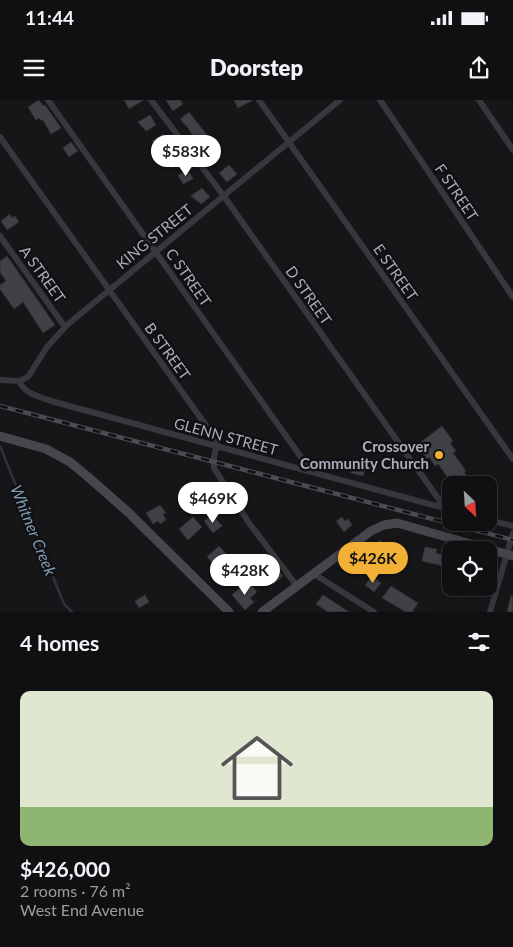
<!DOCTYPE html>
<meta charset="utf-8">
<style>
:root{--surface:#101012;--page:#19191b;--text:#f1f3f6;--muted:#9c9d9f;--line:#303032;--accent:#f2b134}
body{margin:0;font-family:Lato,sans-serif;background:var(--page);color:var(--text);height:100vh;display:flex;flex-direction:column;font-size:19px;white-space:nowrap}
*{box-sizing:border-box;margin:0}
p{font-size:16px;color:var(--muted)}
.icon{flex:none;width:28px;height:28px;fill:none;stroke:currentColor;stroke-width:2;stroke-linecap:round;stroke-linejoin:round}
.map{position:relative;height:512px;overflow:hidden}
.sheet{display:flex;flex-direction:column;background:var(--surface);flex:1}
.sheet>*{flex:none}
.needle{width:32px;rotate:155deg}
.fabs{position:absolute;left:442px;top:376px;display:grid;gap:10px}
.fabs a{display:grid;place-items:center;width:55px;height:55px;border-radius:10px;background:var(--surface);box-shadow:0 5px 20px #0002,0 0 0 1px var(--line);font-size:25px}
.price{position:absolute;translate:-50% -42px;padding:0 11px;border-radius:18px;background:#fff;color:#222;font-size:16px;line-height:32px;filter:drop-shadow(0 1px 2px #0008)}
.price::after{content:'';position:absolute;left:50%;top:30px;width:15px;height:11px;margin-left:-8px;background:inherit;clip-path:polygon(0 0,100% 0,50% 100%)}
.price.current{background:var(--accent);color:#111}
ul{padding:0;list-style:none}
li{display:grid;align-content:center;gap:10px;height:265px;padding:0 20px}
li span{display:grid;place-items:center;height:155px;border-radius:10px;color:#555}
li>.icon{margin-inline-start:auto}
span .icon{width:90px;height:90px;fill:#fffc;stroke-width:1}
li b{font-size:21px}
h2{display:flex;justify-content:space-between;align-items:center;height:60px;padding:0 20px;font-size:21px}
.status{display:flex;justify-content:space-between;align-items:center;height:35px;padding:0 25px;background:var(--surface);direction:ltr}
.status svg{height:14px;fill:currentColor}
header{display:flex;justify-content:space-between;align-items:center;height:65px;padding:0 20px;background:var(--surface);font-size:22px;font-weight:800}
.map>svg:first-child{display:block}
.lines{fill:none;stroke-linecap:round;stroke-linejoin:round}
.stream{stroke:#2c353c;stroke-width:2.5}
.building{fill:#404145;stroke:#303034}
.street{stroke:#37383d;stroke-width:6}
.secondary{stroke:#45474d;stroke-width:9}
.rail-casing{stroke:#4a4c52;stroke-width:4.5}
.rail{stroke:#111113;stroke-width:2.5;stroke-dasharray:8;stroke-linecap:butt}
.poi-dot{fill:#f2b134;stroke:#111113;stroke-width:2}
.labels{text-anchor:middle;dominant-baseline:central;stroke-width:5;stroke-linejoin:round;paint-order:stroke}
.street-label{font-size:15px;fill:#a8adb8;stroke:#111113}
.poi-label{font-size:15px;font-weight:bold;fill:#a8adb8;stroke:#111113;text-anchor:end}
.water-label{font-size:16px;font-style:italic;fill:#7f9bb3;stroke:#111113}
</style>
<div class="status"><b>11:44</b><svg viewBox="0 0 49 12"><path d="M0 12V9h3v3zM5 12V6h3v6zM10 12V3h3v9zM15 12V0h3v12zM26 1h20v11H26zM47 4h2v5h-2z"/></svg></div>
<header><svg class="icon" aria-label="menu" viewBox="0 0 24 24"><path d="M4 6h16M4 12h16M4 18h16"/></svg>Doorstep<svg class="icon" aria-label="share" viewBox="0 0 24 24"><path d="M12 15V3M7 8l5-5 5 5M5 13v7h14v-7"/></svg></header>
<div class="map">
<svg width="513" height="512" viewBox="0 0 513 512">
<rect width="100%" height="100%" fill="#161618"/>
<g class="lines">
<path class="stream" d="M 0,346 L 64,504 L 72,512"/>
</g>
<path class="building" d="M 39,0 L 43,6 L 45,5 L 61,28 L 51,34 L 43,20 L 42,21 L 39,18 L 36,20 L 28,7 Z
M 124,0 L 144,0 L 129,9 Z
M 166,0 L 180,0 L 183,4 L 173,11 Z
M 234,0 L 253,0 L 238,8 Z
M 189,12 L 210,39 L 199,46 L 188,28 L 180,19 Z
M 150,15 L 156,25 L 146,31 L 138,22 Z
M 163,34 L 174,52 L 176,51 L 183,61 L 172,68 L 157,45 L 155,46 L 152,41 Z
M 71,42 L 78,51 L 69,57 L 63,48 Z
M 213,48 L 221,57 L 212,64 L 204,55 Z
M 229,65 L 237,74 L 227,82 L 219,73 Z
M 188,70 L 193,79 L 183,84 L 178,75 Z
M 202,88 L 210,97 L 201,104 L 191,96 Z
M 10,114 L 12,118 L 15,116 L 19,122 L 7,130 L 1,121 Z
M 7,156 L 55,225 L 43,233 L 23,202 L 14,209 L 0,189 L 0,185 L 6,181 L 0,172 L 0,161 Z
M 442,326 L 453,341 L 450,343 L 456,351 L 453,353 L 466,371 L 464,372 L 467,376 L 455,384 L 453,381 L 451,382 L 438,364 L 435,366 L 429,357 L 427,359 L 417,345 Z
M 354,362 L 366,365 L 363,376 L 351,373 Z
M 160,405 L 166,413 L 163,414 L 166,420 L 160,424 L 158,421 L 153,424 L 146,413 Z
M 213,415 L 222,426 L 213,433 L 204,421 Z
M 193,417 L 202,427 L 188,440 L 179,429 Z
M 342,417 L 345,421 L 348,419 L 352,425 L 344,432 L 336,421 Z
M 380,440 L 388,451 L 380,457 L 372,446 Z
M 219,446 L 230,458 L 218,469 L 207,457 Z
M 425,447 L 437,449 L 436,453 L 451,457 L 451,473 L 442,471 L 443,466 L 422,461 Z
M 272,462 L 283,476 L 274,484 L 264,474 L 268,471 L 265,468 Z
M 372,476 L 381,483 L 374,492 L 365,485 Z
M 251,484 L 257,492 L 250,498 L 254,502 L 245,510 L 232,495 L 242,486 L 245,490 Z
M 391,486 L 418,503 L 412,512 L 406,512 L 382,498 Z
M 145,495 L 149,502 L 139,508 L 135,501 Z
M 323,495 L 349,512 L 328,512 L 316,504 Z
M 511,495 L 513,496 L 513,512 L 507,512 Z"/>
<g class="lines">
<path class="street" d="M 48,0 L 303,360 L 306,371
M 151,0 L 223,95 L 440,401 L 440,407
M 259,0 L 513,359
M 380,0 L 513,197
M 479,0 L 513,50
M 0,37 L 215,338 L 217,343 L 214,357 L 214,368 L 249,423 L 297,486
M 0,136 L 65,227
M 0,280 L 19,281
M 19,281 C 25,294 38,296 51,301 L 451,410
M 19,281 L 28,277 L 47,247 L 67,225 L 340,0
M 489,420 L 513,426
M 314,474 L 374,512
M 490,512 L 513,433"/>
<path class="secondary" d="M 0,336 L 46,349 L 70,362 L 87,376 L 129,413 L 229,512
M 262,512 L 371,431 L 384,425 L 397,423 L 513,456"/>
<g class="rail-casing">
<path id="rail" d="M 0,306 L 513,440"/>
</g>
<use href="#rail" class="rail"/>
</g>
<circle class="poi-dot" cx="439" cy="355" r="5"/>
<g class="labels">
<g class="street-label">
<text transform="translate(457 92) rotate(56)">F STREET</text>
<text transform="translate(154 136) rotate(-39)">KING STREET</text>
<text transform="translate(396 172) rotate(55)">E STREET</text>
<text transform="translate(43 174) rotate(54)">A STREET</text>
<text transform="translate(189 177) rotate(55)">C STREET</text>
<text transform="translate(309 195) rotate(55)">D STREET</text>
<text transform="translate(168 251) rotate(54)">B STREET</text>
<text transform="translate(226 336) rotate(15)">GLENN STREET</text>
</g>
<g class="poi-label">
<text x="429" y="346">Crossover<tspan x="429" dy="17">Community Church</tspan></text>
</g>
<g class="water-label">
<text transform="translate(34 430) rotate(68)">Whitner Creek</text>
</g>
</g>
</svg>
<div class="fabs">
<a><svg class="needle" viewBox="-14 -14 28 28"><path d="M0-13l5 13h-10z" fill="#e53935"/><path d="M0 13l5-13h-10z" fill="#9c9d9f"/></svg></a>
<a><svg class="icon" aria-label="locate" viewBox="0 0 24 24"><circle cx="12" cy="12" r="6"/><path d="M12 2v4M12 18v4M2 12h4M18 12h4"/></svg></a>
</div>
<b class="price" style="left:186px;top:77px">$583K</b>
<b class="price" style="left:213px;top:424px">$469K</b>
<b class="price current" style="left:373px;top:484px">$426K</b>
<b class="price" style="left:245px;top:496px">$428K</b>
</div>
<section class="sheet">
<h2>4 homes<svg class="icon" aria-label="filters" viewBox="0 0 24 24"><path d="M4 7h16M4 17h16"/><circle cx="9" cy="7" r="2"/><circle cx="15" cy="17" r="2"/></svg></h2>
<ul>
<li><span style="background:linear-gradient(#dfe7d0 75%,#8fb573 0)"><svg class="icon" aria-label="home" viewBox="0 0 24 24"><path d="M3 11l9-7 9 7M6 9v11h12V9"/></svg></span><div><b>$426,000</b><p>2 rooms · 76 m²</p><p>West End Avenue</p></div></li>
</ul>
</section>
